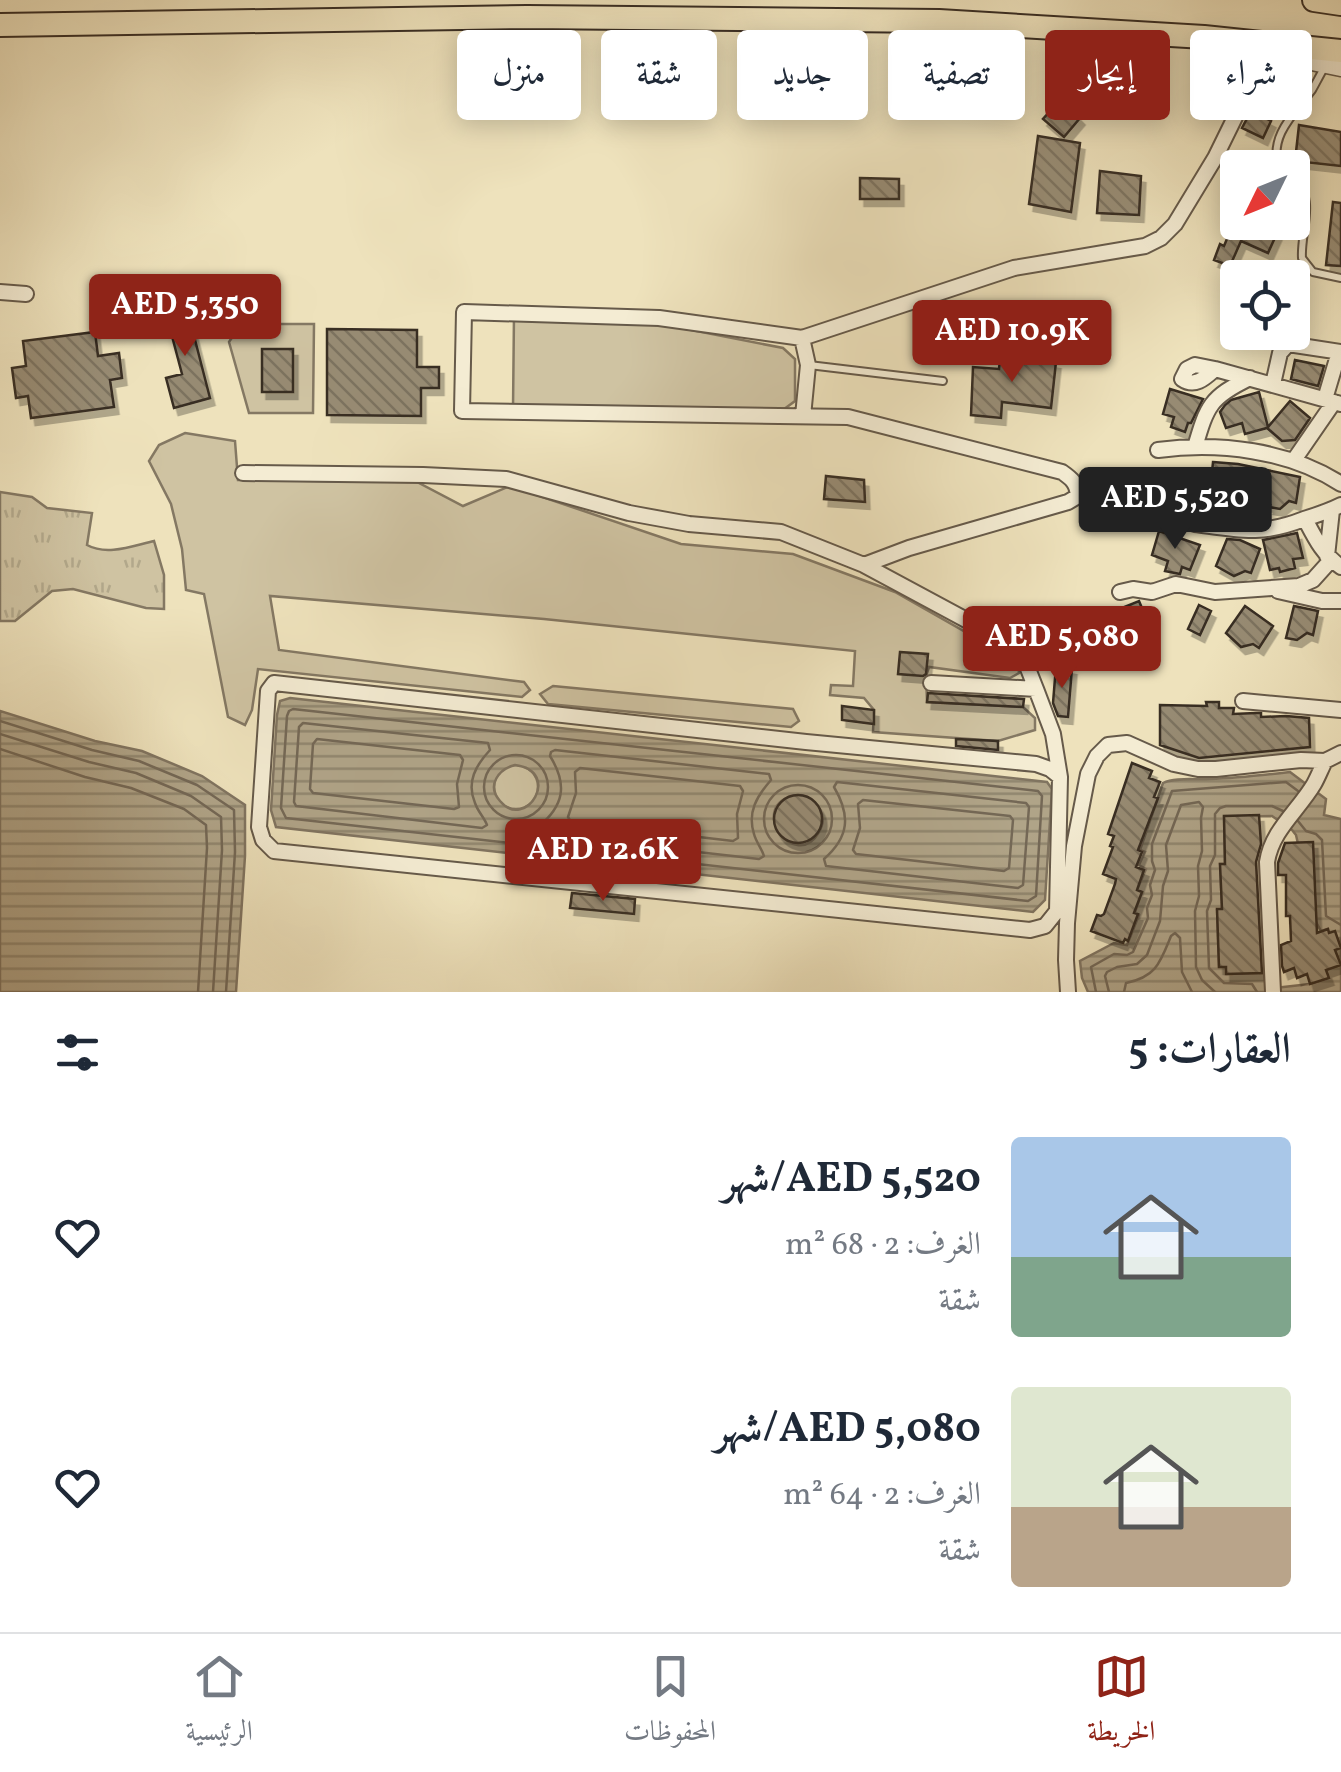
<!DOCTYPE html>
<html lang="ar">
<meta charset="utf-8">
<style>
:root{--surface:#fff;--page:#f2f2f3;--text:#1f2937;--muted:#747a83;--line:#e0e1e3;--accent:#8f2418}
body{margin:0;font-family:Vollkorn,Amiri,serif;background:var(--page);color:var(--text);direction:rtl;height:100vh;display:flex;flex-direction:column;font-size:38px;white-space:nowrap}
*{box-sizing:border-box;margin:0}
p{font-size:32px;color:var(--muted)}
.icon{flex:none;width:55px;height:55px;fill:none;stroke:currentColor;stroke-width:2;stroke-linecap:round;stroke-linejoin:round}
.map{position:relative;height:992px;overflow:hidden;direction:ltr}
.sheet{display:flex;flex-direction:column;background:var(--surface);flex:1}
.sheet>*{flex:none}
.banner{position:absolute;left:30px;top:30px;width:1282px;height:90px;direction:rtl;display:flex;gap:20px}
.needle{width:65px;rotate:227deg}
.tools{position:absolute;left:1220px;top:150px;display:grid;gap:20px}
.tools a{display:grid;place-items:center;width:90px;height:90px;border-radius:10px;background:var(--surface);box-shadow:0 5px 25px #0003;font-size:50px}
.price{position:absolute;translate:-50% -85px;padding:0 22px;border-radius:10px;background:var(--accent);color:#fff;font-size:32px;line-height:65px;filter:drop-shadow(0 2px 5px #0008)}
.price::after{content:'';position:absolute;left:50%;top:60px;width:30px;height:22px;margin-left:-15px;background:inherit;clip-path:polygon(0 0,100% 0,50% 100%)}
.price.selected{background:#222;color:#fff}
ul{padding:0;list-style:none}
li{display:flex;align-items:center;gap:30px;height:250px;padding:0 50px}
li span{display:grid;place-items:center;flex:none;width:280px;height:200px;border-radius:10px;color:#555}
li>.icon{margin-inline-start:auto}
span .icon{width:120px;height:120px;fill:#fffc;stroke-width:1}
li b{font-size:42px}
h2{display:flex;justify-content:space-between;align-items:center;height:120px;padding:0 50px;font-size:42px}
.tag{padding:0 35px;border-radius:10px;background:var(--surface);box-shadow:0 5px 25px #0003;font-size:35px;line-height:90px}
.tag.selected{background:var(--accent);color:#fff}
.dock{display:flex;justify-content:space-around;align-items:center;height:140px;border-top:2px solid var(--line);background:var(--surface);font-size:28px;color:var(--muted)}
.dock a{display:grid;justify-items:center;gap:5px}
.dock .selected{color:var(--accent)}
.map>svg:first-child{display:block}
.grass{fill:url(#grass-tufts);stroke:#847863;stroke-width:2.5}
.green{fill:#cfc3a2;stroke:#847863;stroke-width:2.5}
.water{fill:url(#water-rules);stroke:#807460;stroke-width:2.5;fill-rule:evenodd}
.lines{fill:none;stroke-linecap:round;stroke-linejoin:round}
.shore{stroke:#746856;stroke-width:2.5}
.building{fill:url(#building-back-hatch);stroke:#382d24;stroke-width:2.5;filter:url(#shadow)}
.service-casing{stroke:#665a4a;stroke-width:10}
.minor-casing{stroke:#665a4a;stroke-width:18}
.tertiary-casing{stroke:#665a4a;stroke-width:21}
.trunk-casing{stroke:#382d24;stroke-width:26}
.service{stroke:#f4ecd3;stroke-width:6}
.minor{stroke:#f4ecd3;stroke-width:14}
.tertiary{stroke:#f4ecd3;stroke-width:18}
.trunk{stroke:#eee2bc;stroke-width:22}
</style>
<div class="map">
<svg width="1341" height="992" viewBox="0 0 1341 992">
<defs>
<pattern id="grass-tufts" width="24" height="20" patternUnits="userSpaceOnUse" patternTransform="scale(2.5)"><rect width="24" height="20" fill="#cfc3a2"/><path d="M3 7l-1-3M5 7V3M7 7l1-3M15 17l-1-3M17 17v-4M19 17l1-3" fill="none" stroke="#b2a88b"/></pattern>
<pattern id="water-rules" width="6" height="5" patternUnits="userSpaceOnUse" patternTransform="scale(2.5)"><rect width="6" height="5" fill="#b0a488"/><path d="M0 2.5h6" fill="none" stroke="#90866f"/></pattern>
<pattern id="building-back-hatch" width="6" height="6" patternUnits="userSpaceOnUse" patternTransform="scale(2.5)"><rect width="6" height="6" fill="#978b73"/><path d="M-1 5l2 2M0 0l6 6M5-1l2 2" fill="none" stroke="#7c725e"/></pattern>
<filter id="shadow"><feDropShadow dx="4.5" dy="7" stdDeviation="0" flood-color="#0004"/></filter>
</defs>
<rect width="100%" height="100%" fill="#eee2bc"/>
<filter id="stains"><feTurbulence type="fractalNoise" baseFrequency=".002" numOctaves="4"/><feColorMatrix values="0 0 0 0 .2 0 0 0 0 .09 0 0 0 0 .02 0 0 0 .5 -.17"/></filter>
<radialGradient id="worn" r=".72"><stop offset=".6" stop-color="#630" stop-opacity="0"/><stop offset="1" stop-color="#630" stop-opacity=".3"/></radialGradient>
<path class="grass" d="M 0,492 L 32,497 L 47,508 L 92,513 L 87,545 C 107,556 132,546 154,541 L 164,575 L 164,609 L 146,608 L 73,589 L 52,591 L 15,621 L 0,621 Z"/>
<path class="green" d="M 514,315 L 671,326 L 783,348 L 795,359 L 795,401 L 776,415 L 513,409 Z
M 241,324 L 314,324 L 313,413 L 249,413 L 229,342 Z
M 185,433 L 235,441 L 238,480 L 417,482 L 463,506 L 510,486 L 681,544 L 793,554 L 895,592 L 1018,662 L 1019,673 L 1010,678 L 929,667 L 926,676 L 927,702 L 1023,707 L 1035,718 L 1035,730 L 998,741 L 873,732 L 874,710 L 864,698 L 830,695 L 831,685 L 853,686 L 855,651 L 544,619 L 270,596 L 279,650 L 524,682 L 530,690 L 522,697 L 258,669 L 252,710 L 245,725 L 228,717 L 204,594 L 186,590 L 182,549 L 171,504 L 149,461 L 159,445 Z
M 553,686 L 793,709 L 799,721 L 791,727 L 548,704 L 540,694 Z
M494 787a22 22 0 1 1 44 0a22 22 0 1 1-44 0Z"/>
<path class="water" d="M 290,698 L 1047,782 L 1052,789 L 1045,900 L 1033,912 L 276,827 L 271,810 L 277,715 L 280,701 ZM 515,765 C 563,771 526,832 500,801 C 486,785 499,769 515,765 ZM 801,795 C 817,800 829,815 819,832 C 794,875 742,799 801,795 Z
M 0,711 L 95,741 L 142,751 L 202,776 L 245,805 L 245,856 L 236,992 L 0,992 Z
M 1290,772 L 1326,799 L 1324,815 L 1341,819 L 1341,992 L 1088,992 L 1082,978 L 1080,961 L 1114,943 L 1127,945 L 1139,915 L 1135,912 L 1142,892 L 1137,890 L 1146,869 L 1139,865 L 1145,852 L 1140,850 L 1163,783 C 1175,777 1196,780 1210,779 C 1237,778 1264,775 1290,772 ZM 1272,816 L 1292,830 L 1296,835 L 1316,922 L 1321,931 L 1327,929 L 1340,965 L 1326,970 L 1328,978 L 1310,984 L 1266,989 L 1264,973 L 1227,974 L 1226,967 L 1219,967 L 1217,910 L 1222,909 L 1220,864 L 1225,864 L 1224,817 Z"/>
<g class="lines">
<path class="shore" d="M 293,709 L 1038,791 L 1042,796 L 1036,896 L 1028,901 L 286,818 L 281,808 L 287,716 L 289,711 Z
M 0,721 L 92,750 L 139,761 L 197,785 L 234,810 L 235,852 L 226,992
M 303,723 L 488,743 L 490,750 C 476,765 466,782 475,803 C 478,812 484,817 487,825 L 482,828 L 296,806 L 294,802 L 299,727 Z
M 0,734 L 89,762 L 136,773 L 191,796 L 221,817 L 222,850 L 213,992
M 317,739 L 460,755 L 463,760 L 457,784 L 459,807 L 454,809 L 313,793 L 310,789 L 313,744 Z
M 0,749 L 85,777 L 131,788 L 184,809 L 206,825 L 207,848 L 198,992
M 555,750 L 769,774 L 771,780 C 757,796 747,812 754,834 C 756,842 762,849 764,856 L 759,859 L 540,834 L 538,827 C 564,806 568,785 550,756 L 551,752 Z
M484 787a32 32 0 1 1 64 0a32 32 0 1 1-64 0Z
M 580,768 L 740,786 L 743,791 L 737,814 L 738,838 L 733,841 L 571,822 L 568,817 L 576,793 L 575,772 Z
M 837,782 L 1026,803 L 1029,807 L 1023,885 L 1018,888 L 826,866 L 824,859 C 849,837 851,816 834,787 Z
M764 819a34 34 0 1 1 68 0a34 34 0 1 1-68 0Z
M 863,800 L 1010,816 L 1013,820 L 1009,868 L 1004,871 L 856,854 L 853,850 L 860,828 L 858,804 Z
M 1298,821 L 1306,831 L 1316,834 L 1322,840 L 1326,916 L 1341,925
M 1096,992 L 1091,967 L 1114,954 L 1127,955 L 1133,952 L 1148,918 L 1147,908 L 1152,895 L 1150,885 L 1155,870 L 1152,861 L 1152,844 L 1172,791 L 1286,782 L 1298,791
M 1109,992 L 1105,976 L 1107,972 L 1117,967 L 1137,964 L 1147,955 L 1160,921 L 1163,886 L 1168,871 L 1166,845 L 1181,805 L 1199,802 L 1203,807 L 1201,818 L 1202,851 L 1198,866 L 1199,896 L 1195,911 L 1196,967 L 1202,980 L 1215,992
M 1124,992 L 1126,983 C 1156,977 1160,963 1171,936 L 1175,933 L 1180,938 L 1182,972 L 1192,992
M 1257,992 L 1252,984 L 1224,983 L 1209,968 L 1207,911 L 1211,900 L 1210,866 L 1215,855 L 1215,814 L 1220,808 L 1226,806 L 1272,806 L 1283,811"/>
</g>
<path class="building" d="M 1061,99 L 1080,118 L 1064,137 L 1043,119 Z
M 1251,111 L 1271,121 L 1263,138 L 1242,128 Z
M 1299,125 L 1341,132 L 1341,166 L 1295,161 Z
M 1038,136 L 1080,143 L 1071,212 L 1029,204 Z
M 1100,171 L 1141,176 L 1139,215 L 1097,213 Z
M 860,178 L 899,179 L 899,199 L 860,199 Z
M 1333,202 L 1341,203 L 1341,266 L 1326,265 Z
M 1234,222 L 1282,222 L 1268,253 L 1241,241 L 1230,266 L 1214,260 L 1220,244 L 1224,246 Z
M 185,301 L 210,398 L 174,408 L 166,378 L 182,374 L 164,306 Z
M 327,329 L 417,330 L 417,367 L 439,367 L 439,388 L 421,388 L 421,416 L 327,415 Z
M 95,332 L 98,356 L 119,353 L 122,378 L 110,380 L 114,407 L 31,418 L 28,396 L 16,398 L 12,368 L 26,366 L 23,341 Z
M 262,349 L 293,349 L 293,392 L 262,392 Z
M 1001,350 L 1012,352 L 1012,357 L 1056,362 L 1051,408 L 1002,402 L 1001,418 L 971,415 L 973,367 L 999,369 Z
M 1295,360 L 1324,366 L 1318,386 L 1291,379 Z
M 1170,389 L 1203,399 L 1191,423 L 1188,423 L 1185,432 L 1171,427 L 1174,417 L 1163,414 Z
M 1259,392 L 1268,427 L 1290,401 L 1310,418 L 1295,440 L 1282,441 L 1267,428 L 1245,434 L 1242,423 L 1226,428 L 1220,412 L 1225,405 L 1231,400 Z
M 1213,462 L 1238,464 L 1300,477 L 1296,503 L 1289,501 L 1280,509 L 1269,507 L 1270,505 L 1260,503 L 1262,495 L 1235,491 L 1234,500 L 1219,498 L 1219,495 L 1210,493 Z
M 1152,475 L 1188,478 L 1186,504 L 1177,504 L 1176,514 L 1161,512 L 1162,501 L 1151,501 Z
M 826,476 L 864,480 L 865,502 L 824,499 Z
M 1159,531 L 1200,545 L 1190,570 L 1182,567 L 1180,574 L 1165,571 L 1168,561 L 1152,555 Z
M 1297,533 L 1303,558 L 1293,559 L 1295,568 L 1280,572 L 1279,568 L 1270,570 L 1263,540 Z
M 1227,539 L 1240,540 L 1260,549 L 1251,573 L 1245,571 L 1234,576 L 1216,566 Z
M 1139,601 L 1149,625 L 1140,628 L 1143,637 L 1129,643 L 1128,640 L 1119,643 L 1107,614 Z
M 1199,605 L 1211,611 L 1200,635 L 1188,629 Z
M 1245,606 L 1273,626 L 1259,648 L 1253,644 L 1241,647 L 1226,633 Z
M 1294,606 L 1318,611 L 1313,635 L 1307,633 L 1297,640 L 1286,638 Z
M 900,652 L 928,654 L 926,674 L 923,676 L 898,674 Z
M 1056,666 L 1072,668 L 1068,717 L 1058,716 L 1053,703 Z
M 928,693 L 1024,699 L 1023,707 L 927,702 Z
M 1206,702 L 1219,702 L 1219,708 L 1234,708 L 1233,714 L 1256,713 L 1261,713 L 1261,717 L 1286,716 L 1309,718 L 1310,747 L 1199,758 L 1160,745 L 1160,705 L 1207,706 Z
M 842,706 L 874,710 L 874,724 L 842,720 Z
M 956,739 L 998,741 L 998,750 L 956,746 Z
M 1132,763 L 1152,771 L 1149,778 L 1160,782 L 1154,797 L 1158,798 L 1138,850 L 1142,852 L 1136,867 L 1144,870 L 1137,890 L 1142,892 L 1134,913 L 1138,914 L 1128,941 L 1125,939 L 1123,943 L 1091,931 L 1097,915 L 1101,916 L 1104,914 L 1115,884 L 1116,879 L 1103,874 L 1113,847 L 1110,846 L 1114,836 L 1108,834 Z
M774 819a24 24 0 1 1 48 0a24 24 0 1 1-48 0Z
M 1259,815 L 1261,844 L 1256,862 L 1262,973 L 1226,974 L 1226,967 L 1219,967 L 1217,909 L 1222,909 L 1220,864 L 1225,864 L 1224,816 Z
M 1313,842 L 1317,933 L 1328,929 L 1329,933 L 1335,931 L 1341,948 L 1335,950 L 1341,965 L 1326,970 L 1329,978 L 1310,984 L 1307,974 L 1297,978 L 1294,968 L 1284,972 L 1282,966 L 1281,945 L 1291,941 L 1290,916 L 1286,916 L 1286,875 L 1278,875 L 1278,863 L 1285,843 Z
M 572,893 L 635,899 L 634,914 L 570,908 Z"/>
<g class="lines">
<g class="service-casing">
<path id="service" d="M 1279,168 C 1268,136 1295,113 1312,90 C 1316,83 1320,75 1324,68
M 1292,179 C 1318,195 1300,233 1302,258 L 1313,272 L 1341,278
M 809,365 L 943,381"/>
</g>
<g class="minor-casing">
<path id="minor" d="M 0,292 L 26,294
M 802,338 L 808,365 L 803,416
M 1215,369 L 1195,365 L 1187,369 L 1182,379 C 1195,388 1205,378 1215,369 L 1341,404
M 1273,384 L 1280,353 L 1288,344 L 1341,352
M 1325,399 L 1339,352
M 1195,447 C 1207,406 1210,397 1250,378
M 1158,450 C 1219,442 1289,450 1341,484
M 1294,460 L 1334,402
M 243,473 L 423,475 L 506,479 L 629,513 L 689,524 L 781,532 L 864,565
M 1305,519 C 1315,538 1323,555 1341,567
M 1195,524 C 1239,530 1261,536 1304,519 C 1317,515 1329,511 1341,505
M 1327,556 L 1332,510
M 1278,591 L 1322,601 L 1341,601
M 1120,592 L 1133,589 L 1152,592 L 1176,584 L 1215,592 L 1299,586 L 1313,580 L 1331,560
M 931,683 L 1036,689 L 1025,661 L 996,636 L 864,565 L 909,548 L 1068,502 L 1078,496 C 1077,483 1072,479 1062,472 L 848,417 L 462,411 L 464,312 L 659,318 L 802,338 L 1014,268 L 1145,246 L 1161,238 L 1175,224 L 1215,158 L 1267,52
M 1036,689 L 1053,734 L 1060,777 L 1057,911 L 1045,926 L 1030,930 L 274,851 L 263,840 L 259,827 L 268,691 L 274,683 L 806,742 L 1036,764 L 1050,769 L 1060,777
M 1243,701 L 1341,710
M 1068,992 L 1066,960 L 1067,923 L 1074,846 L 1088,774 L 1097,756 L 1108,745 L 1127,743 L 1174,764 L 1198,769 L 1216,769 L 1301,760 L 1325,761 L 1341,753
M 1273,992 L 1267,862 C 1272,830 1298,811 1314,784 C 1318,777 1321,769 1325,761"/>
</g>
<g class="tertiary-casing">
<path id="tertiary" d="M 1268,52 L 1341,67"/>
</g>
<g class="trunk-casing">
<path id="trunk" d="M 1314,0 L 1341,4
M 0,25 L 527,17 L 939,21 L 1204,37 L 1341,51"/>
</g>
<use href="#service" class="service"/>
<use href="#minor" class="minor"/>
<use href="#tertiary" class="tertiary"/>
<use href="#trunk" class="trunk"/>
</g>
<rect width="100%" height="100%" filter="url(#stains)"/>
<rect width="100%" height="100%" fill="url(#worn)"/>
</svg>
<div class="tools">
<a><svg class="needle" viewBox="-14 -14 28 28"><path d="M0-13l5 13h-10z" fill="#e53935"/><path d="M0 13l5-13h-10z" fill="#747a83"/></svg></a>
<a><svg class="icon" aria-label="locate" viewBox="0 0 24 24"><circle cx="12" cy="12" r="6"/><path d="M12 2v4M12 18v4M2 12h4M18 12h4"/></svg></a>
</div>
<b class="price" style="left:185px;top:359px">AED 5,350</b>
<b class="price" style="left:1012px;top:385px">AED 10.9K</b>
<b class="price selected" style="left:1175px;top:552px">AED 5,520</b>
<b class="price" style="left:1062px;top:691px">AED 5,080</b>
<b class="price" style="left:603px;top:904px">AED 12.6K</b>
<div class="banner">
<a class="tag">شراء</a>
<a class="tag selected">إيجار</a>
<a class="tag">تصفية</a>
<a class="tag">جديد</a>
<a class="tag">شقة</a>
<a class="tag">منزل</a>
</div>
</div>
<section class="sheet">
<h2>العقارات: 5<svg class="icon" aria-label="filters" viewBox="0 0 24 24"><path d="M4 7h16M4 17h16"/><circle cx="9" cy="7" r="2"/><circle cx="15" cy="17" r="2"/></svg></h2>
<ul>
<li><span style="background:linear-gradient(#a9c7e8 60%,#7fa58c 0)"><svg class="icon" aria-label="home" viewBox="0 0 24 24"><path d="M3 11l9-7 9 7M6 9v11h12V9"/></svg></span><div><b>AED 5,520/شهر</b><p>الغرف: 2 · 68 m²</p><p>شقة</p></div><svg class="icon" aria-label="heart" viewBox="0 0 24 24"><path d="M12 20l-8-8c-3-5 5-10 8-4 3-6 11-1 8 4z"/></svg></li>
<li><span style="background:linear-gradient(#dfe7d0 60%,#b9a48a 0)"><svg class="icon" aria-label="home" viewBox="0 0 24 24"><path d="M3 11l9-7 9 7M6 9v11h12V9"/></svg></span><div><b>AED 5,080/شهر</b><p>الغرف: 2 · 64 m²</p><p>شقة</p></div><svg class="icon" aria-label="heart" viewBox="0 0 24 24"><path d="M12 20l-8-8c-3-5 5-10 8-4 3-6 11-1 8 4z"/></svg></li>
</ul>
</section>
<nav class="dock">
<a class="selected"><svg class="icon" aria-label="map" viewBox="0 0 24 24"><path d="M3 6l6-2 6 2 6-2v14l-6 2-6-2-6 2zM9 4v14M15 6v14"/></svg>الخريطة</a>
<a><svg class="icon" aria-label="saved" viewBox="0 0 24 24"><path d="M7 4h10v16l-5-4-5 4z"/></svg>المحفوظات</a>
<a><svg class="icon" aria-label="home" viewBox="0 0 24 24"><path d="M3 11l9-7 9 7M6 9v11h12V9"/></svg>الرئيسية</a>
</nav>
